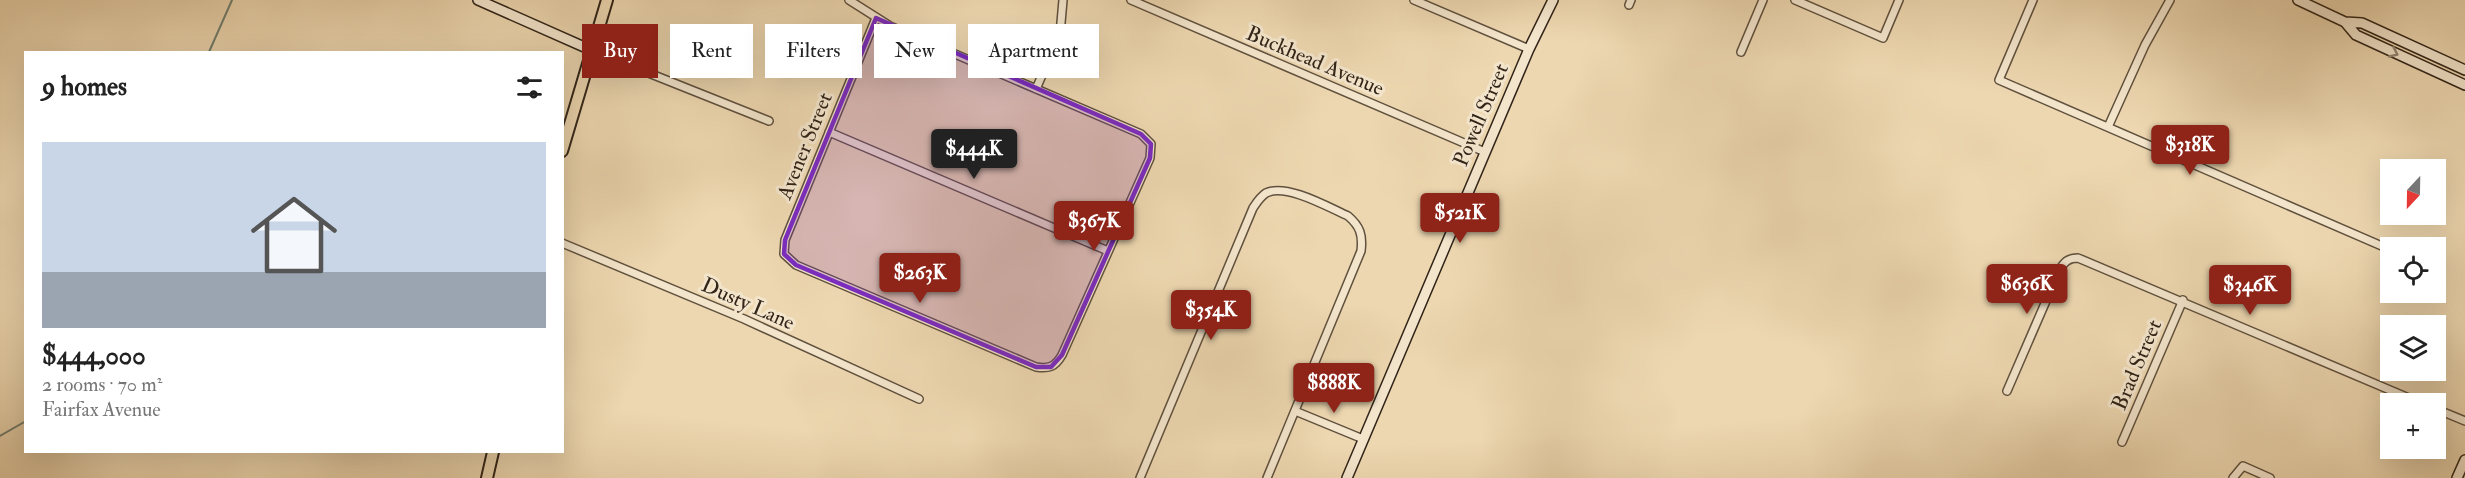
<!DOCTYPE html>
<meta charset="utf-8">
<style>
:root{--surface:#fff;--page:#f6f6f6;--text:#222;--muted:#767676;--line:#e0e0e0;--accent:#8f2418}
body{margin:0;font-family:"IM FELL Double Pica",serif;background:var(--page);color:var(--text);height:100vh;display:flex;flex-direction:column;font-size:22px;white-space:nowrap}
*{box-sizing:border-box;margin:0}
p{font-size:20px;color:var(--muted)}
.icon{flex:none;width:33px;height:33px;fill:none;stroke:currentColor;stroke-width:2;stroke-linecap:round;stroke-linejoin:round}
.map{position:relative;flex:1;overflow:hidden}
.drawer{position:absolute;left:24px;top:51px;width:540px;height:402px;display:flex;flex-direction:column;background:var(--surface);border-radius:0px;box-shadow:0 6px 24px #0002}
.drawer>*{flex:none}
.guide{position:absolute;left:582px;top:24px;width:570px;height:54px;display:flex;gap:12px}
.needle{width:39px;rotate:202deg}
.buttons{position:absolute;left:2380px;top:159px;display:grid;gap:12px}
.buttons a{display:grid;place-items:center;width:66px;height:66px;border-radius:0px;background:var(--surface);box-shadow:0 6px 24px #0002;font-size:30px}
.price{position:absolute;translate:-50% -51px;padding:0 14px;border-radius:6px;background:var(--accent);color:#fff;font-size:20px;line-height:39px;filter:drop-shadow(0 2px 3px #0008)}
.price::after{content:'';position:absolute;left:50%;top:36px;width:18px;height:14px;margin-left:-9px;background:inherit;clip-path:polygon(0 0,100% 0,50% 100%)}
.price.selected{background:#222;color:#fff}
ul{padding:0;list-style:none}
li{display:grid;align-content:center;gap:12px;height:318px;padding:0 18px}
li+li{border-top:2px solid var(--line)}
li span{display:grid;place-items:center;height:186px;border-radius:0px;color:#555}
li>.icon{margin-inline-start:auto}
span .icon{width:108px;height:108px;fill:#fffc;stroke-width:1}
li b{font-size:26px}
h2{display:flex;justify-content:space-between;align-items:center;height:72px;padding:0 18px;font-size:26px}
.pill{padding:0 21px;border-radius:0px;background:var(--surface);box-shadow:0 6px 24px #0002;font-size:21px;line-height:54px}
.pill.selected{background:var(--accent);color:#fff}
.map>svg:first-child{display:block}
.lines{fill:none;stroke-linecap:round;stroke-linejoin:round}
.stream{stroke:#6f7e70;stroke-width:2}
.street-casing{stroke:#60513e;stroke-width:10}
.secondary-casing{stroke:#312418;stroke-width:12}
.primary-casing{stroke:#312418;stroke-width:14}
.street{stroke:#f3e5cc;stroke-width:7}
.secondary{stroke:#f3e5cc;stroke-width:9}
.primary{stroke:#edd7b0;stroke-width:10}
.oneway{stroke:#928472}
.marked{fill:#7b2cbf;fill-opacity:0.2;stroke:#7b2cbf;stroke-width:4.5;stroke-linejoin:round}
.labels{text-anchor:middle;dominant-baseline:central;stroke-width:6;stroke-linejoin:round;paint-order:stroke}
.street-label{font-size:21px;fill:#312418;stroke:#f3e5cc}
</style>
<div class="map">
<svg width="2465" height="478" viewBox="0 0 2465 478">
<rect width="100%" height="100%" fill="#edd7b0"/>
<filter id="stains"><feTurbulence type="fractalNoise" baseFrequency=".00333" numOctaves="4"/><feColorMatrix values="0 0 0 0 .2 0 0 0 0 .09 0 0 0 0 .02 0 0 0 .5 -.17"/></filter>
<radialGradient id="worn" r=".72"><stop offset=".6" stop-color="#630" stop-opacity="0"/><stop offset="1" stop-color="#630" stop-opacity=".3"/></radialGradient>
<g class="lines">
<path class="stream" d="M 209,52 L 232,0
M 0,436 L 26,421"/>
<g class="street-casing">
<path id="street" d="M 849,0 L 890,26 L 1141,134 L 1151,144 L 1150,158 L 1062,355 C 1055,367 1049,369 1036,367 L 796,265 L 784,254 L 785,240 L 876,18
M 1131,0 L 1485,152
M 1414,0 L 1529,49
M 1795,0 L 1883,38 L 1899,0
M 2033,0 L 1999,80 L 2391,250
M 1629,5 L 1631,0
M 591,50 L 769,121
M 1741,52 L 1763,0
M 1036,89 L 1060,34 L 1063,0
M 2108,127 L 2145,45 L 2170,0
M 829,132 L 1108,251
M 562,243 L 744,319 L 919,399
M 2007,391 L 2059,271 C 2064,262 2068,258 2078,258 L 2423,404
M 2436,409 L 2465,421
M 1295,411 L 1363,439
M 2122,442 L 2183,300
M 1140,478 L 1253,208 C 1257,202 1260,197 1266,193 C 1286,183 1328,207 1348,216 C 1360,226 1363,235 1361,251 L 1267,478
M 2233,478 L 2243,466 L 2270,478"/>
</g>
<g class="secondary-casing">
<path id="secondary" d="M 478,0 L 591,50
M 2298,0 L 2345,22 L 2362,23 L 2465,70
M 2345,22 L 2356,35 L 2465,85
M 1347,478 L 1529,49 L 1553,0
M 2457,478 L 2465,460"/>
</g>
<g class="primary-casing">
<path id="primary" d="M 562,151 L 607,0
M 487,478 L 493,452"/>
</g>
<use href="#street" class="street"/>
<use href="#secondary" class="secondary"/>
<use href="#primary" class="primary"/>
</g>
<defs><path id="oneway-chevron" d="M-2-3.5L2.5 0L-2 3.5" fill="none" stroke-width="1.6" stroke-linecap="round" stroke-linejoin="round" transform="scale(1.5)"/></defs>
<use class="oneway" href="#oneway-chevron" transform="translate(2394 53) rotate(25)"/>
<path class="marked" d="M 876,18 L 1141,134 L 1151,144 L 1150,158 L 1062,355 L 1051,367 L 1036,367 L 796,265 L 784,254 L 785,240 Z"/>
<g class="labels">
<g class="street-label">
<text transform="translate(1315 61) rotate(23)">Buckhead Avenue</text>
<text transform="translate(1481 115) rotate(-67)">Powell Street</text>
<text transform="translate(805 146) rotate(-68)">Avener Street</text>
<text transform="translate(748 304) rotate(24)">Dusty Lane</text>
<text transform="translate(2137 365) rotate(-67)">Brad Street</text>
</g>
</g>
<rect width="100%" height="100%" filter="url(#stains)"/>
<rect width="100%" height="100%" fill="url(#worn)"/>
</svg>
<div class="buttons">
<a><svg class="needle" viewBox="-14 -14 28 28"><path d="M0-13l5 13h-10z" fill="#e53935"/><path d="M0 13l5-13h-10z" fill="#767676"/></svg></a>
<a><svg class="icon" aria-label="locate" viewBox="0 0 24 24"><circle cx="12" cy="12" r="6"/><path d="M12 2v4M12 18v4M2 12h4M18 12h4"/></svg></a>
<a><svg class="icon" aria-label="layers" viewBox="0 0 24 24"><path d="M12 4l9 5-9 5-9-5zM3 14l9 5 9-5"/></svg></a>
<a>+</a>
</div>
<b class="price" style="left:2190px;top:176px">$318K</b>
<b class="price selected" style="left:974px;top:180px">$444K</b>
<b class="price" style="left:1460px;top:244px">$521K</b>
<b class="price" style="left:1094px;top:252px">$367K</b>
<b class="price" style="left:920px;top:304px">$263K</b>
<b class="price" style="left:2027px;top:315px">$636K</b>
<b class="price" style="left:2250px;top:316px">$346K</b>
<b class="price" style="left:1211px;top:341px">$354K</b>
<b class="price" style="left:1334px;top:414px">$888K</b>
<div class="guide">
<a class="pill selected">Buy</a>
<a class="pill">Rent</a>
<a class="pill">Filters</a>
<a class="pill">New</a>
<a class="pill">Apartment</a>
</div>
<section class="drawer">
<h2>9 homes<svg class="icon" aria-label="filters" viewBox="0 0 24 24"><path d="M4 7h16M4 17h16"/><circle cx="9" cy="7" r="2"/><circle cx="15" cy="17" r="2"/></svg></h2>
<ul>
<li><span style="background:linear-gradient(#c9d6e8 70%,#9aa5b1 0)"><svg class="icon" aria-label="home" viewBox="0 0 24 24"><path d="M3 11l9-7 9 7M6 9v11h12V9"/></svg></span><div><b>$444,000</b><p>2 rooms · 70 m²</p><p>Fairfax Avenue</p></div></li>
</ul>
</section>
</div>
